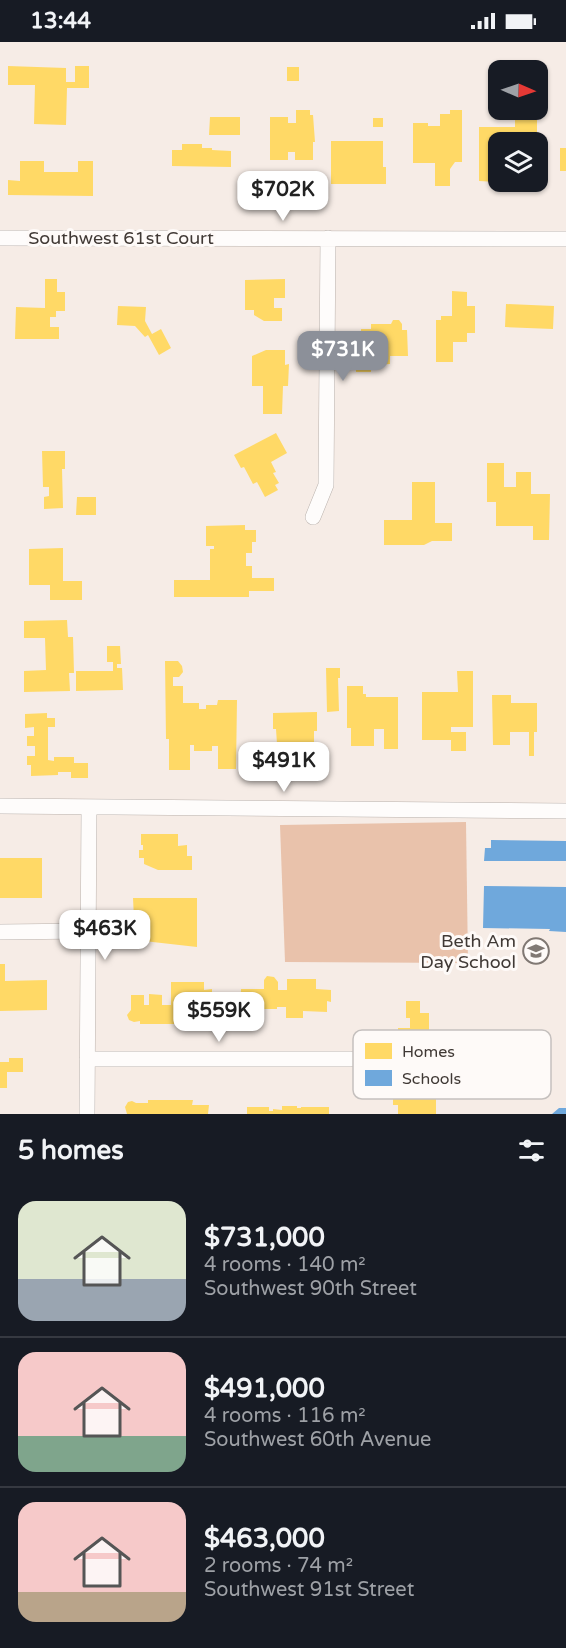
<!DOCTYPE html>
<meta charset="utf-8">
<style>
:root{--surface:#171b24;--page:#20242c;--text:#f1f3f6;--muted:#9ea1a6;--line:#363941;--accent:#8c9099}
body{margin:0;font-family:"Varela Round",sans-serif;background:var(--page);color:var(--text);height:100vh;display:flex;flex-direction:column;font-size:22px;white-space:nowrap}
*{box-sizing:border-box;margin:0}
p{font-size:20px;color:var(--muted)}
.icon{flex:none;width:33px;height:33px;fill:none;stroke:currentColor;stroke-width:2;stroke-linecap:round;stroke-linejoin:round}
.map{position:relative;height:1072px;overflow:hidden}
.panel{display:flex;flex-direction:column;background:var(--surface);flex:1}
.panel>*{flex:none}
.needle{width:39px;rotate:92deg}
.tools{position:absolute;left:488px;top:18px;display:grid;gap:12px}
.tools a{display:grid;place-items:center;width:60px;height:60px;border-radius:12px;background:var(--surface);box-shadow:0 2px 4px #0004;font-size:30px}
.price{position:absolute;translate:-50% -51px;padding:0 14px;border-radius:12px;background:#fff;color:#222;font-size:20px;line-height:39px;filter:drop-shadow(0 2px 3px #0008)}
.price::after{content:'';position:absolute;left:50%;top:36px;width:18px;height:14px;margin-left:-9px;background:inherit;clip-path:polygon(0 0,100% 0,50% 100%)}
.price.active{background:var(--accent);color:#fff}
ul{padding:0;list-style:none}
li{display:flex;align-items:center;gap:18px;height:150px;padding:0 18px}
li+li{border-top:2px solid var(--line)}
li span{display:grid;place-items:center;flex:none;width:168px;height:120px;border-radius:18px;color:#555}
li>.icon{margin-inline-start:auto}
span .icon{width:72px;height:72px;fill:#fffc;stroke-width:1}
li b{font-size:26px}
h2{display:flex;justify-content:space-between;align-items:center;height:72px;padding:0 18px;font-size:26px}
.status{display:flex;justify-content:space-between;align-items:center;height:42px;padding:0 30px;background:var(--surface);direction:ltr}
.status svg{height:16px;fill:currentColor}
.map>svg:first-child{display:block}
.forest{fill:#e9c2ab}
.homes{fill:#ffd966}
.schools{fill:#6fa8dc}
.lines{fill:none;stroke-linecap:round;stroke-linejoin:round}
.street-casing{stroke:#bab2ad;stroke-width:16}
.street{stroke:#fefcfb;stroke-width:15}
.labels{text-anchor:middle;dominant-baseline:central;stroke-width:6;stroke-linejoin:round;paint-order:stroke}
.street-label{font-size:18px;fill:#403935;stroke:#fefaf8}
.poi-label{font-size:18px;fill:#403935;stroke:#fefaf8;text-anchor:end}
.key{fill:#fefaf8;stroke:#c5c0be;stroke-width:1.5}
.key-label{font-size:16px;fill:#403935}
</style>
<div class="status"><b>13:44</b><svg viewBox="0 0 49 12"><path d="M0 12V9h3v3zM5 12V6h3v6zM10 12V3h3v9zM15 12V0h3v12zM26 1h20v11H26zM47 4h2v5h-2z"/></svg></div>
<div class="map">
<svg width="566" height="1072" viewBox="0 0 566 1072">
<rect width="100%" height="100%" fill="#f6ece6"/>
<path class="forest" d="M 466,780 L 468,921 L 285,920 L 280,783 Z"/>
<path class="homes" d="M 8,24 L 66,26 L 66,40 L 75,40 L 75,24 L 89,24 L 89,46 L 67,46 L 66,83 L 34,82 L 35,43 L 8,43 Z
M 287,25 L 299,25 L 299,39 L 287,39 Z
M 296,68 L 310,68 L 310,73 L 313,73 L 315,100 L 313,100 L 313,118 L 295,118 L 295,110 L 288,110 L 288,118 L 270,118 L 270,75 L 288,75 L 288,81 L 296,81 Z
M 450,68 L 462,68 L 462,120 L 455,120 L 450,127 L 450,144 L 435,144 L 435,121 L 413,121 L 413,81 L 428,81 L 428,84 L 440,84 L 440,72 L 450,72 Z
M 515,70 L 535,70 L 537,73 L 537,100 L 498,100 L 497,140 L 479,139 L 479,85 L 515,85 Z
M 210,75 L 240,75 L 240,93 L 209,93 Z
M 373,76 L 383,76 L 383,85 L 373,85 Z
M 331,99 L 383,99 L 383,125 L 386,125 L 386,142 L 331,142 Z
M 182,102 L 202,102 L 202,106 L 212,106 L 212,108 L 231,109 L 231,125 L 172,124 L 172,108 L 182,108 Z
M 560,106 L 566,106 L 566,129 L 560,129 Z
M 20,119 L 44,119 L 44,130 L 78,130 L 78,119 L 93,119 L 93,154 L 8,153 L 8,138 L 20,139 Z
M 45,237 L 57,237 L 57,250 L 65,250 L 65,269 L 56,269 L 56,275 L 50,275 L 50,285 L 59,285 L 59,297 L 15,297 L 16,265 L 45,266 Z
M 285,237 L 285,256 L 274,256 L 274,266 L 282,266 L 282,279 L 264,279 L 254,273 L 254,268 L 245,268 L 245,238 Z
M 452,249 L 467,250 L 467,264 L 475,264 L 475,291 L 467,291 L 467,300 L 453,300 L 453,320 L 436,320 L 436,278 L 441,278 L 441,274 L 452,274 Z
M 506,262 L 554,264 L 553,287 L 505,285 Z
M 118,264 L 146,265 L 145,279 L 152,292 L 161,287 L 171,306 L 159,313 L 148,293 L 145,295 L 135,284 L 117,283 Z
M 393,278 L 399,278 L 402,282 L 402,288 L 407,288 L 408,314 L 390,314 L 390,322 L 371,323 L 371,330 L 356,330 L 356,291 L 361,291 L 361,287 L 371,287 L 371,282 L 391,282 Z
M 266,308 L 285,308 L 285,323 L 289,322 L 288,344 L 283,344 L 282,372 L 263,372 L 263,344 L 252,344 L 252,314 Z
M 276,391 L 287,411 L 271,420 L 276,430 L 273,431 L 279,441 L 275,443 L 278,448 L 265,455 L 257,440 L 253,442 L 244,425 L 241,426 L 234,413 Z
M 42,409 L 65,409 L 65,427 L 62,427 L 63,466 L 44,467 L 44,455 L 49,454 L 49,445 L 43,445 Z
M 487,421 L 504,421 L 504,445 L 516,445 L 516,430 L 531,430 L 531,452 L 550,452 L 549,498 L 533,498 L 533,484 L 496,484 L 496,460 L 487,460 Z
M 412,440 L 435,440 L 435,481 L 452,481 L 452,499 L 432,499 L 424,503 L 384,503 L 384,478 L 412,478 Z
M 77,455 L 96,455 L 96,473 L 76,473 Z
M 245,483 L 245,488 L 256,488 L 256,500 L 252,500 L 252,511 L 246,511 L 246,524 L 252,524 L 252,536 L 274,536 L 274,549 L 249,549 L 249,555 L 174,555 L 174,538 L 210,538 L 210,507 L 214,507 L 214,504 L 206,504 L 206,484 Z
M 63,506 L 63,539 L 82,539 L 82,558 L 50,558 L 50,543 L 29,543 L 29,507 Z
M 67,578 L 68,595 L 73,595 L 74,631 L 69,631 L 70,649 L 24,650 L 24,629 L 46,628 L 45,596 L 24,596 L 24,579 Z
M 107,604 L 120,604 L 121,622 L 117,622 L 117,626 L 122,626 L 123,648 L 76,649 L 76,629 L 113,629 L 113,620 L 107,620 Z
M 165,619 L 178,619 L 182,624 L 183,630 L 179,635 L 173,635 L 173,644 L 183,644 L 183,661 L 199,661 L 199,667 L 206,667 L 206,663 L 217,663 L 218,658 L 237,658 L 236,727 L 218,727 L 218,704 L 212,704 L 212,709 L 194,709 L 194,703 L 190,703 L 190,728 L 169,728 L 169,697 L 166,697 Z
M 326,626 L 340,626 L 340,636 L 338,636 L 339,669 L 327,670 Z
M 457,629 L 473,629 L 473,685 L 451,685 L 451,690 L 466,690 L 466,709 L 451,709 L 451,698 L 422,698 L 422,650 L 458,650 Z
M 347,644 L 363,644 L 363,652 L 366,652 L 366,655 L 398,655 L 398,707 L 384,707 L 384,687 L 374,687 L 374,704 L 351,704 L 351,686 L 347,686 Z
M 492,653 L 511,653 L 511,661 L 537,661 L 537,690 L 534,690 L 534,714 L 529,714 L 529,690 L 510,690 L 510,703 L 493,703 Z
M 317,670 L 317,689 L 314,689 L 314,702 L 277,702 L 276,687 L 273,687 L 273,671 Z
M 47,671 L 47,676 L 55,676 L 55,685 L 48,685 L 48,718 L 54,719 L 54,715 L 74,715 L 74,721 L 88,721 L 88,736 L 71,736 L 71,730 L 58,730 L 58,733 L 31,734 L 31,723 L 27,723 L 27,714 L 35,714 L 35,704 L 27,704 L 27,694 L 34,694 L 34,685 L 25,686 L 25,672 Z
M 141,792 L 178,792 L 178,804 L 187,803 L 187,814 L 192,814 L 192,828 L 158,828 L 144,822 L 144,816 L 139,816 L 139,808 L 143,808 L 143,803 L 141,803 Z
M 0,816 L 42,816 L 42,856 L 0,856 Z
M 133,856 L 197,856 L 197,905 L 135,898 Z
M 0,922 L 5,922 L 5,939 L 47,938 L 47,968 L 0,969 Z
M 267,934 L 274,935 L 278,940 L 278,948 L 287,948 L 287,937 L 316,937 L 316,947 L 331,948 L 331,960 L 327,959 L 327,970 L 303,969 L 303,976 L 286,976 L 286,965 L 277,965 L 277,967 L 257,967 L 256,975 L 240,975 L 241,947 L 264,947 L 264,938 Z
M 171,940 L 204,940 L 204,948 L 212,947 L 212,978 L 195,978 L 195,982 L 140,982 L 140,979 L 134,980 L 129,978 L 127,973 L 131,968 L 131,953 L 144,953 L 144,963 L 149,963 L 149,952 L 162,953 L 162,963 L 171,963 Z
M 406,959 L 420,959 L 420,971 L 429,971 L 429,1006 L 432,1006 L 432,1028 L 429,1028 L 429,1045 L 436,1045 L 436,1072 L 398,1072 L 398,1063 L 393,1063 L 393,1048 L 397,1048 L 397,1032 L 402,1032 L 402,1026 L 407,1026 L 407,1011 L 402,1011 L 402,1007 L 398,1007 L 398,986 L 410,986 L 410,976 L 406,976 Z
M 9,1016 L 23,1016 L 23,1030 L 7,1030 L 7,1046 L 0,1046 L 0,1020 L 9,1020 Z
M 148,1058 L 193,1058 L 192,1063 L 209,1063 L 208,1072 L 127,1072 L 125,1065 L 128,1060 L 132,1059 L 136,1061 L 148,1061 Z
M 282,1064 L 297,1064 L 297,1066 L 301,1066 L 301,1065 L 329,1065 L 329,1072 L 247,1072 L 247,1065 L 269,1065 L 269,1069 L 273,1069 L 273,1067 L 282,1068 Z"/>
<path class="schools" d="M 491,798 L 566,799 L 566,819 L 484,819 L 485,806 L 491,806 Z
M 484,844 L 566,845 L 566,890 L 549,889 L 550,887 L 483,886 Z
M 559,1066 L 566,1066 L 566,1072 L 552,1072 Z"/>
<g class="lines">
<g class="street-casing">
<path id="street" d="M 0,196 L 566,197
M 313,475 L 326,443 L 328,196
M 0,764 L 566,769
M 0,890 L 88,889
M 87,1017 L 351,1017
M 87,1072 L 89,766"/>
</g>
<use href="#street" class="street"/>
</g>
<defs>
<g id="school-ring" transform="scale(1.35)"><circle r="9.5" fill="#fefaf8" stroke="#807873" stroke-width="1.5"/><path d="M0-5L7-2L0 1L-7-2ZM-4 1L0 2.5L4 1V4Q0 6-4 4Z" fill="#807873"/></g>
</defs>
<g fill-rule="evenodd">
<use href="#school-ring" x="536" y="909"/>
</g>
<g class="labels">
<g class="street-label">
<text x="121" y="196">Southwest 61st Court</text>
</g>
<g class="poi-label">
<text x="516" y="899">Beth Am<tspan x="516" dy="21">Day School</tspan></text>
</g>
</g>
<rect x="353" y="988" width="198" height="69" rx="9" class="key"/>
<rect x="365" y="1001" width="27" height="16" fill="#ffd966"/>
<rect x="365" y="1028" width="27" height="16" fill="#6fa8dc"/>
<g class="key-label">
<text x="402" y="1015">Homes</text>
<text x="402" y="1042">Schools</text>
</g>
</svg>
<div class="tools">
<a><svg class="needle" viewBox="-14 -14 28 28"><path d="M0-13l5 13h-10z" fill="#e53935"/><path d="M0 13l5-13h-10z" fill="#9ea1a6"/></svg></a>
<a><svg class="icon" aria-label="layers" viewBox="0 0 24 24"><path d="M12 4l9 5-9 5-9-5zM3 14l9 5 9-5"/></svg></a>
</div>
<b class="price" style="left:283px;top:180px">$702K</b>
<b class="price active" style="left:343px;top:340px">$731K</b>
<b class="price" style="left:284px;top:751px">$491K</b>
<b class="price" style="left:105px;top:919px">$463K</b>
<b class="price" style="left:219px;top:1001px">$559K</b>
</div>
<section class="panel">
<h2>5 homes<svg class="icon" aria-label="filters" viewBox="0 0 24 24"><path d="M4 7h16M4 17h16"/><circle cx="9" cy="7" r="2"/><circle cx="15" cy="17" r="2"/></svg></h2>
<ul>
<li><span style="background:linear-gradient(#dfe7d0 65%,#9aa5b1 0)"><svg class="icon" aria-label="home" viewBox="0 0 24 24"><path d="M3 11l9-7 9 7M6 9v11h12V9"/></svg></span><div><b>$731,000</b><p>4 rooms · 140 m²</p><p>Southwest 90th Street</p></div></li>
<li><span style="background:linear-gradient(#f6c9c9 70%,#7fa58c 0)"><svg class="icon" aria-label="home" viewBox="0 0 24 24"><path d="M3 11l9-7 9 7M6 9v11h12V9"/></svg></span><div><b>$491,000</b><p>4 rooms · 116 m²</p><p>Southwest 60th Avenue</p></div></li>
<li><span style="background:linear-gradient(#f6c9c9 75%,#b9a48a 0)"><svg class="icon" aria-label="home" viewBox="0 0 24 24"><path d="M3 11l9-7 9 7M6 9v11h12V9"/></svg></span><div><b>$463,000</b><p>2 rooms · 74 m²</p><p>Southwest 91st Street</p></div></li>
</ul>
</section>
